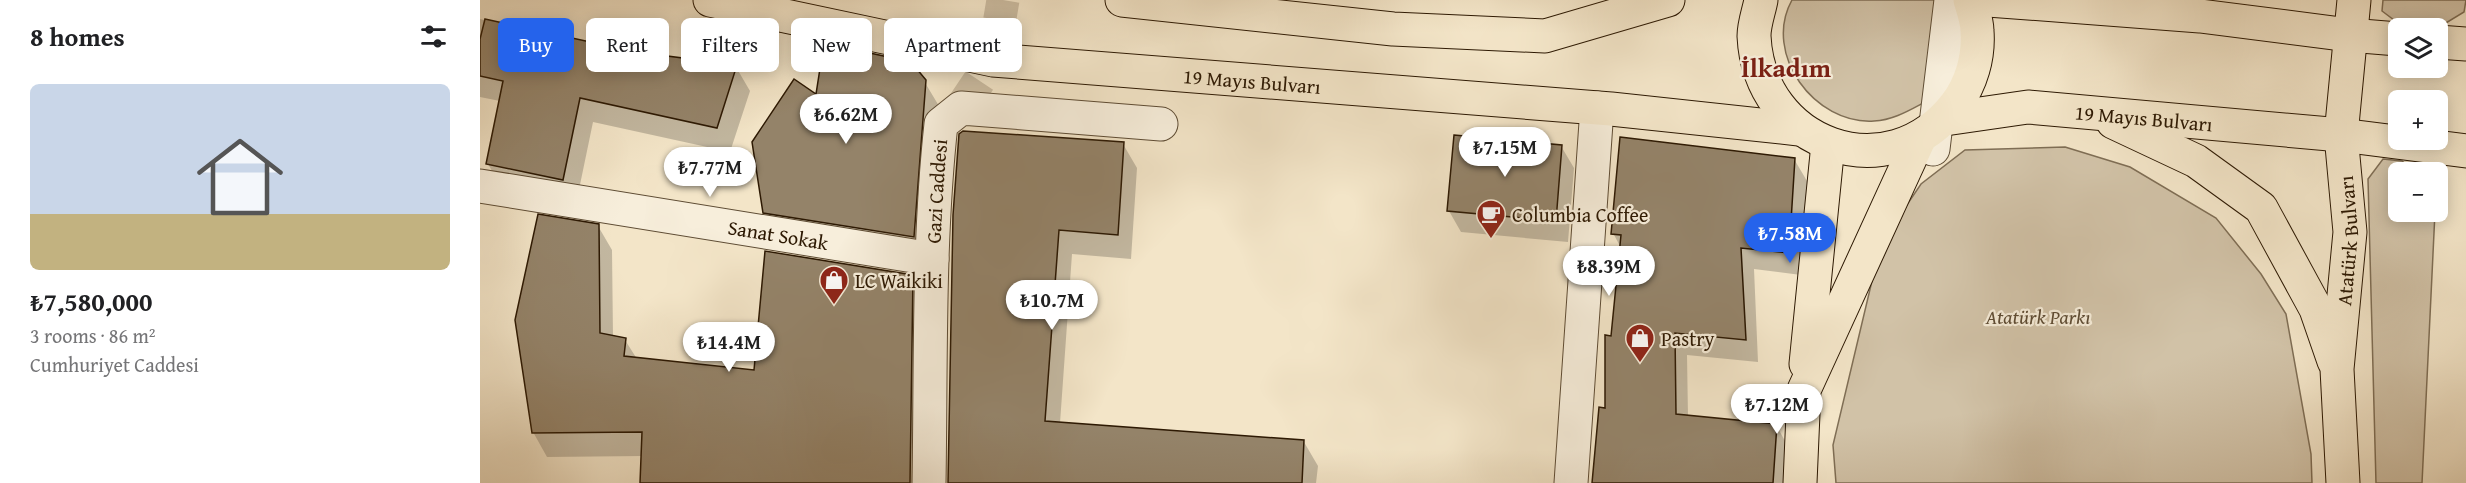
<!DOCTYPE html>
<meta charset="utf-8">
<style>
:root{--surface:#fff;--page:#f2f2f2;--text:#202124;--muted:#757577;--line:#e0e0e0;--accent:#2563eb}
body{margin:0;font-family:"Gentium Book Plus",serif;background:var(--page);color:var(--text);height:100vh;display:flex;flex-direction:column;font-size:22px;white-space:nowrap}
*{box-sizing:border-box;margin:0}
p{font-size:20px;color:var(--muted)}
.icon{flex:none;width:33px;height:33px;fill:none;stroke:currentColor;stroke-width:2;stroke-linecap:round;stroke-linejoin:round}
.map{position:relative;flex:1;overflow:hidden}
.panel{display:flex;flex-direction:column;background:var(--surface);width:480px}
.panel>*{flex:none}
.hud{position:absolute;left:18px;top:18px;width:570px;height:54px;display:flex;gap:12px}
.fabs{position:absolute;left:1908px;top:18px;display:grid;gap:12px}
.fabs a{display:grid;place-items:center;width:60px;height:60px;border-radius:9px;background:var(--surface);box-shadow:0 3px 15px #0003;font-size:30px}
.price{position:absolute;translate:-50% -51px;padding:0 14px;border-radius:21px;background:#fff;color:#222;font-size:20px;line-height:39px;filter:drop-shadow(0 2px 3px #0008)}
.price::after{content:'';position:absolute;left:50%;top:36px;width:18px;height:14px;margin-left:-9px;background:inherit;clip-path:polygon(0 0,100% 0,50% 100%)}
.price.active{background:var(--accent);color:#fff}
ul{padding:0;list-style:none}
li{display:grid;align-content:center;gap:12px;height:318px;padding:0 30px}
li+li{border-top:2px solid var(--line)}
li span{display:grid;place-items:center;height:186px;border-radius:9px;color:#555}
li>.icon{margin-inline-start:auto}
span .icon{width:108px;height:108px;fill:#fffc;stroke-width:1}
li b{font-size:26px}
h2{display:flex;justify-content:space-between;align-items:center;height:72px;padding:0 30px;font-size:26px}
.tag{padding:0 21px;border-radius:9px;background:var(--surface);box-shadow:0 3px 15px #0003;font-size:21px;line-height:54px}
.tag.active{background:var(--accent);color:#fff}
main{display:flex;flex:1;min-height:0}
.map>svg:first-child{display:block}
.green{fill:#d1c2a7;stroke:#7f6e55;stroke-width:1.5}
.shadow{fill:#0003}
.building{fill:#948369;stroke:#2d1903;stroke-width:1.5}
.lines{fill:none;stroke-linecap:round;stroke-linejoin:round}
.minor-tunnel{stroke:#cbbca1;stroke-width:33;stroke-dasharray:33 16;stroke-linecap:butt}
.minor-casing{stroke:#5e4c34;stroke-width:35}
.major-casing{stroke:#2d1903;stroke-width:35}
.minor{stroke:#f7eedb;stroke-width:33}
.major{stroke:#f3e5c8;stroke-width:33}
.labels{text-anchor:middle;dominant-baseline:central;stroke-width:4.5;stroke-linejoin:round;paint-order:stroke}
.street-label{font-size:20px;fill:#2d1903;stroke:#f7eedb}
.poi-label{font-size:20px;fill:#2d1903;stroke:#f7eedb;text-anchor:start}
.park-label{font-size:20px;font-style:italic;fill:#5e4c34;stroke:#f7eedb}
.district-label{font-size:26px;font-weight:bold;fill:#7a1f14;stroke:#f7eedb}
</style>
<main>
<section class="panel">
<h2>8 homes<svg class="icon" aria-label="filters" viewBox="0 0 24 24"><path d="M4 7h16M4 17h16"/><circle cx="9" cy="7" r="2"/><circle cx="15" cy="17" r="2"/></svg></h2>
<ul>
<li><span style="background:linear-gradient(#c9d6e8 70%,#c2b280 0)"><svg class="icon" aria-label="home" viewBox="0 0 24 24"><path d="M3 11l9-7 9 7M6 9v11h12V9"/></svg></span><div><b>₺7,580,000</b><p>3 rooms · 86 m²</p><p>Cumhuriyet Caddesi</p></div></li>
</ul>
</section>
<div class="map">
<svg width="1986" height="483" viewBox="0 0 1986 483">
<rect width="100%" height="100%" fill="#f3e5c8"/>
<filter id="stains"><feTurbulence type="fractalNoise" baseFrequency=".00333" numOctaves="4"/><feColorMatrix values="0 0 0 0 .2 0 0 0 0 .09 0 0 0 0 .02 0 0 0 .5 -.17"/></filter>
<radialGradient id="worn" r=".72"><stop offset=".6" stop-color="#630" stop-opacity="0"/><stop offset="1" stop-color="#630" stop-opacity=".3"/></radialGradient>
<path class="green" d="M 1312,0 L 1468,0 L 1445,102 C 1428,111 1413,120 1394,121 C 1335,125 1282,54 1312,0 Z
M 1903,0 L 1986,0 L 1984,12 L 1961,26 L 1922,26 L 1902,11 Z
M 1585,147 L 1650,167 L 1736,218 L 1781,274 L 1806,314 L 1831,454 L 1832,483 L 1356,483 L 1353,445 L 1401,243 L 1441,184 L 1485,150 Z
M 1903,159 L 1922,161 L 1935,172 L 1918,172 L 1918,212 L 1955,212 L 1942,483 L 1896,483 L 1888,179 Z"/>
<path class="shadow" d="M 0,19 L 156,53 L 256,67 L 270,91 L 250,152 L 113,122 L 96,204 L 22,188 L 8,164 L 20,101 L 0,97 Z
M 444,81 L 459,106 L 448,261 L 299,237 L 284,212 L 338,96 Z
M 643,144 L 657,168 L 651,259 L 592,254 L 580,423 L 824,442 L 838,466 L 836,483 L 469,483 L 472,259 Z
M 1081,146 L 1094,168 L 1088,242 L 981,232 L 969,211 Z
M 1314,159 L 1327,181 L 1321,275 L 1274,269 L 1278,362 L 1207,355 L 1208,417 L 1296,425 L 1309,448 L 1306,483 L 1114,483 L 1127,409 L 1141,248 L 1133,233 Z
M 118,226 L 132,250 L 133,337 L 145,340 L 157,359 L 276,371 L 432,276 L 446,301 L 444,483 L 161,483 L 163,456 L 67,457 L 53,432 Z"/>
<path class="building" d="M 5,19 L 156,52 L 257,65 L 237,128 L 100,98 L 83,180 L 6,164 L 23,81 L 0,76 L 0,39 Z
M 344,43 L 431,62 L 446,80 L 434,237 L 283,213 L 272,142 L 314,79 L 336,94 Z
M 483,131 L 644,142 L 638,235 L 579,230 L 565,421 L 824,440 L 822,483 L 468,483 L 473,215 L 479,134 Z
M 974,135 L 1082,145 L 1076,221 L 967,211 Z
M 1140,137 L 1315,158 L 1309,253 L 1261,248 L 1266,340 L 1195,333 L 1196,414 L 1297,424 L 1293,483 L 1112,483 L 1119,407 L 1125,408 L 1125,335 L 1131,336 L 1141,235 L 1131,234 Z
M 58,214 L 119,224 L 120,333 L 146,338 L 144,356 L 274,370 L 285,251 L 433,275 L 430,483 L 160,483 L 162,432 L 52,433 L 35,320 Z"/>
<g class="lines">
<path class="minor-tunnel" d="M 481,108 L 513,60 L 523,0"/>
<g class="minor-casing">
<g id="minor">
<path d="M 1453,149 L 1471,0"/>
<path id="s1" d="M 0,186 L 452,259"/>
<path id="s2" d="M 449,483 C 451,364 448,243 461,124 L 481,108 L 681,124"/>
<path d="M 1091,483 L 1117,108"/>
</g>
</g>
<g class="major-casing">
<g id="major">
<path id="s3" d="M 230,0 L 513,60 L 1131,109 L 1319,129"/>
<path d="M 642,0 L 913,29 L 1065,36 L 1188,0"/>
<path d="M 1281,0 C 1279,11 1274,24 1274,36 C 1279,145 1408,193 1476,104 C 1491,84 1499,57 1497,31 C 1497,21 1493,10 1490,0"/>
<path d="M 1508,0 L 1720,16 L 1869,35 L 1918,39"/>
<path d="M 1958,42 L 1986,44"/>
<path id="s4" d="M 1465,119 L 1548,107 L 1861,135 L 1986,151"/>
<path d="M 1633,122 L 1716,161 L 1781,208 L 1836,309 L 1854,361"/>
<path d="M 1326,364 L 1348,144"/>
<path d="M 1320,483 L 1324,390 L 1440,137"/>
<path id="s5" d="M 1863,483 L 1857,369 L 1870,232 L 1861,135 L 1874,0"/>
</g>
</g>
<use href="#minor" class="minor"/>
<use href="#major" class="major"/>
</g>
<defs>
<g id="cafe-pin" transform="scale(1.5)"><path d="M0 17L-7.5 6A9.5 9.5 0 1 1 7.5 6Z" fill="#8f2418" stroke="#f7eedb"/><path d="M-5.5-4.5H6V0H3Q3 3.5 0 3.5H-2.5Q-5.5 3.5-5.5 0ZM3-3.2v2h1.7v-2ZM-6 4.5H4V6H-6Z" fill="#fff"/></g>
<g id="shop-pin" transform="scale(1.5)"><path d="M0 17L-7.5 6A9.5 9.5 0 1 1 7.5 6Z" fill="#8f2418" stroke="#f7eedb"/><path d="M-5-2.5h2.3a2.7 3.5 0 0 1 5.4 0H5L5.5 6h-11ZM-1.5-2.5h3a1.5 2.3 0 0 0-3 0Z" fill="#fff"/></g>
</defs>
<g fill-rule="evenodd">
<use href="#cafe-pin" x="1011" y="214"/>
<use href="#shop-pin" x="354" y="280"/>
<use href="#shop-pin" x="1160" y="338"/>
</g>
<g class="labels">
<g class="street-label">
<text stroke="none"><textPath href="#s3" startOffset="549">19 Mayıs Bulvarı</textPath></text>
<text stroke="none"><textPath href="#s4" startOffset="200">19 Mayıs Bulvarı</textPath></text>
<text stroke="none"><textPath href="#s2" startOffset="292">Gazi Caddesi</textPath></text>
<text stroke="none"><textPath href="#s1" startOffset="302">Sanat Sokak</textPath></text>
<text stroke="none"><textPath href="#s5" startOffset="243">Atatürk Bulvarı</textPath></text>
</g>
<g class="poi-label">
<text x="1032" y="214">Columbia Coffee</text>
<text x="375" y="280">LC Waikiki</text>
<text x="1181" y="338">Pastry</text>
</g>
<g class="park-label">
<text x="1558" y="316">Atatürk Parkı</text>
</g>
<g class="district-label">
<text x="1306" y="67">İlkadım</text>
</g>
</g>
<rect width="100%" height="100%" filter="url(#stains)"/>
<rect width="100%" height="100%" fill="url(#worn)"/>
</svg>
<div class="fabs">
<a><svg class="icon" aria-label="layers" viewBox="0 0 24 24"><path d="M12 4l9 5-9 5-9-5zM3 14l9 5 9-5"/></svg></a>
<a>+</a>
<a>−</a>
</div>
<b class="price" style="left:366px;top:145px">₺6.62M</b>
<b class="price" style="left:1025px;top:178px">₺7.15M</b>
<b class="price" style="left:230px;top:198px">₺7.77M</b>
<b class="price active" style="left:1310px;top:264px">₺7.58M</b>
<b class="price" style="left:1129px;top:297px">₺8.39M</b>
<b class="price" style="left:572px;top:331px">₺10.7M</b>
<b class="price" style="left:249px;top:373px">₺14.4M</b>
<b class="price" style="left:1297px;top:435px">₺7.12M</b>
<div class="hud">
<a class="tag active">Buy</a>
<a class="tag">Rent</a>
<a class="tag">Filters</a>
<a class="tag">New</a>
<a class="tag">Apartment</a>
</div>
</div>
</main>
